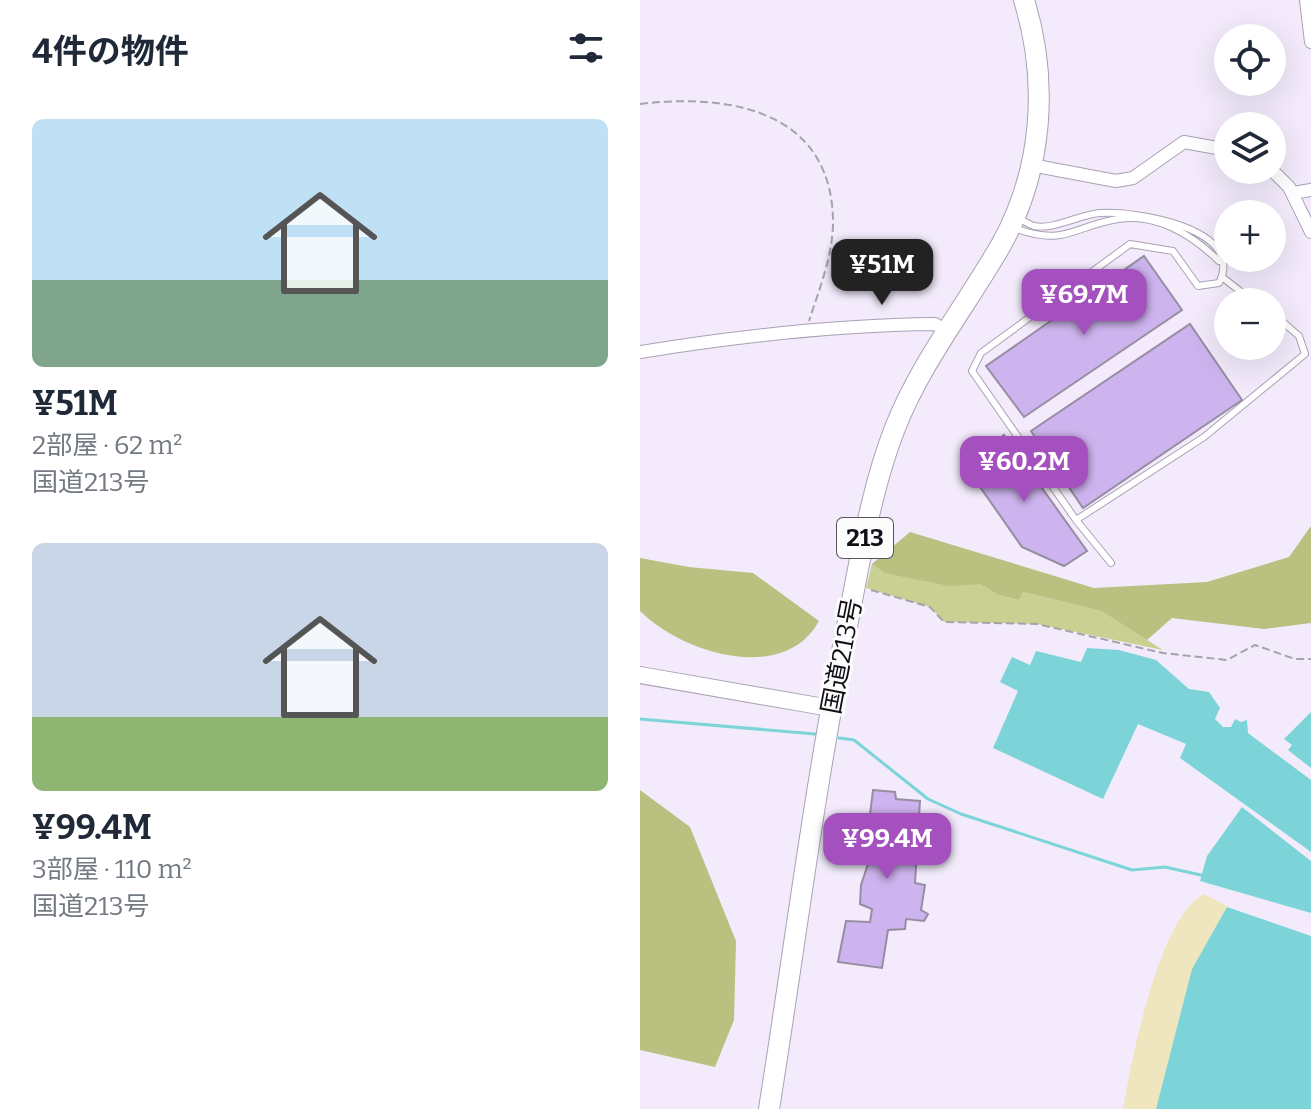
<!DOCTYPE html>
<html lang="ja">
<meta charset="utf-8">
<style>
:root{--surface:#fff;--page:#f2f2f3;--text:#1f2937;--muted:#747a83;--accent:#a450be}
body{margin:0;font-family:Bitter,"Noto Sans JP",serif;background:var(--page);color:var(--text);height:100vh;display:flex;flex-direction:column;font-size:30px;white-space:nowrap}
*{box-sizing:border-box;margin:0}
p{font-size:26px;color:var(--muted)}
.icon{flex:none;width:44px;height:44px;fill:none;stroke:currentColor;stroke-width:2;stroke-linecap:round;stroke-linejoin:round}
.map{position:relative;flex:1;overflow:hidden}
.panel{display:flex;flex-direction:column;background:var(--surface);width:640px}
.panel>*{flex:none}
.fabs{position:absolute;left:574px;top:24px;display:grid;gap:16px}
.fabs a{display:grid;place-items:center;width:72px;height:72px;border-radius:50%;background:var(--surface);box-shadow:0 8px 32px #0002;font-size:40px}
.price{position:absolute;translate:-50% -68px;padding:0 18px;border-radius:16px;background:var(--accent);color:#fff;font-size:26px;line-height:52px;filter:drop-shadow(0 2px 4px #0008)}
.price::after{content:'';position:absolute;left:50%;top:48px;width:24px;height:18px;margin-left:-12px;background:inherit;clip-path:polygon(0 0,100% 0,50% 100%)}
.price.active{background:#222;color:#fff}
ul{padding:0;list-style:none}
li{display:grid;align-content:center;gap:16px;height:424px;padding:0 32px}
li span{display:grid;place-items:center;height:248px;border-radius:12px;color:#555}
li>.icon{margin-inline-start:auto}
span .icon{width:144px;height:144px;fill:#fffc;stroke-width:1}
li b{font-size:34px}
h2{display:flex;justify-content:space-between;align-items:center;height:96px;padding:0 32px;font-size:34px}
main{display:flex;flex:1;min-height:0}
.map>svg:first-child{display:block}
.green{fill:#c9d192}
.forest{fill:#b9c080}
.sand{fill:#efe6c0}
.water{fill:#7cd4d8}
.lines{fill:none;stroke-linecap:round;stroke-linejoin:round}
.stream{stroke:#7cd4d8;stroke-width:3}
.building{fill:#ceb4ef;stroke:#968da1;stroke-width:2}
.service-casing{stroke:#a9a1b4;stroke-width:8}
.minor-casing{stroke:#a9a1b4;stroke-width:14}
.tertiary-casing{stroke:#a9a1b4;stroke-width:18}
.trunk-casing{stroke:#a9a1b4;stroke-width:22}
.path{stroke:#a7a1ae;stroke-width:2;stroke-dasharray:8 4;stroke-linecap:butt}
.service{stroke:#fff;stroke-width:6}
.minor{stroke:#fff;stroke-width:12}
.tertiary{stroke:#fff;stroke-width:16}
.trunk{stroke:#fff;stroke-width:20}
.labels{text-anchor:middle;dominant-baseline:central;stroke-width:6;stroke-linejoin:round;paint-order:stroke}
.shield{fill:#fcfcfc;stroke:#58555a;stroke-width:2}
.shield-label{font-size:24px;font-weight:bold;fill:#110e15}
.street-label{font-size:26px;fill:#110e15;stroke:#fcfcfc}
</style>
<main>
<section class="panel">
<h2>4件の物件<svg class="icon" aria-label="filters" viewBox="0 0 24 24"><path d="M4 7h16M4 17h16"/><circle cx="9" cy="7" r="2"/><circle cx="15" cy="17" r="2"/></svg></h2>
<ul>
<li><span style="background:linear-gradient(#bfe0f5 65%,#7fa58c 0)"><svg class="icon" aria-label="home" viewBox="0 0 24 24"><path d="M3 11l9-7 9 7M6 9v11h12V9"/></svg></span><div><b>¥51M</b><p>2部屋 · 62 m²</p><p>国道213号</p></div></li>
<li><span style="background:linear-gradient(#c9d6e8 70%,#8fb573 0)"><svg class="icon" aria-label="home" viewBox="0 0 24 24"><path d="M3 11l9-7 9 7M6 9v11h12V9"/></svg></span><div><b>¥99.4M</b><p>3部屋 · 110 m²</p><p>国道213号</p></div></li>
</ul>
</section>
<div class="map">
<svg width="671" height="1109" viewBox="0 0 671 1109">
<rect width="100%" height="100%" fill="#f3ebfc"/>
<path class="green" d="M 232,564 L 244,573 L 340,584 L 358,595 L 379,600 L 383,592 L 461,611 L 523,650 L 397,624 L 304,622 L 290,607 L 226,588 Z"/>
<path class="forest" d="M 671,526 L 671,623 L 624,629 L 532,618 L 507,640 L 461,611 L 383,592 L 379,600 L 358,595 L 340,584 L 309,586 L 244,573 L 232,564 L 270,532 L 454,588 L 567,582 L 649,557 Z
M 0,558 L 49,567 L 113,573 L 179,621 C 144,685 42,653 0,611 Z
M 0,790 L 50,827 L 96,941 L 94,1020 L 75,1067 L 0,1050 Z"/>
<path class="sand" d="M 564,894 L 600,913 L 528,1109 L 483,1109 C 491,1061 519,916 564,894 Z"/>
<path class="water" d="M 447,648 L 479,650 L 516,660 L 549,689 L 569,692 L 580,708 L 575,719 L 583,727 L 591,727 L 595,719 L 601,722 L 607,720 L 608,733 L 671,780 L 671,852 L 540,758 L 546,744 L 498,724 L 463,799 L 353,748 L 378,691 L 360,682 L 372,657 L 390,665 L 396,651 L 441,662 Z
M 671,712 L 671,768 L 648,750 L 652,745 L 644,739 Z
M 602,807 L 671,861 L 671,913 L 560,881 L 567,856 Z
M 587,907 L 671,936 L 671,1109 L 516,1109 L 552,969 Z"/>
<g class="lines">
<path class="stream" d="M 0,719 L 175,734
M 199,738 L 214,740 L 288,799 L 321,814 L 492,870 L 525,867 L 565,876"/>
</g>
<path class="building" d="M 504,256 L 542,310 L 384,417 L 346,366 Z
M 550,324 L 602,400 L 443,508 L 391,431 Z
M 364,435 L 447,551 L 424,566 L 382,547 L 324,464 Z
M 233,790 L 255,792 L 256,799 L 280,801 L 275,883 L 285,885 L 281,910 L 288,914 L 284,921 L 266,919 L 265,929 L 248,930 L 242,968 L 198,962 L 206,921 L 230,922 L 232,909 L 220,904 L 221,885 L 229,861 L 234,860 L 235,837 L 228,831 Z"/>
<g class="lines">
<g class="service-casing">
<path id="service" d="M 378,218 C 383,220 389,225 394,226 C 415,230 440,214 461,213 C 493,211 607,227 579,283 L 558,286 L 533,251 L 490,244 L 341,353 L 332,371 L 436,520 L 471,563
M 374,228 C 426,247 433,226 478,219 C 518,213 552,235 579,261
M 582,277 L 614,302
M 632,314 L 645,324 L 637,333
M 436,520 L 564,437 L 665,354 L 659,336 L 645,324"/>
</g>
<g class="minor-casing">
<path id="minor" d="M 666,0 L 671,42
M 391,165 L 476,181 L 493,178 L 544,142 L 588,150
M 632,170 L 649,187 L 671,232
M 653,193 L 671,190
M 0,352 C 99,336 195,325 295,324 L 306,331"/>
</g>
<g class="tertiary-casing">
<path id="tertiary" d="M 0,675 L 190,708"/>
</g>
<g class="trunk-casing">
<path id="trunk" d="M 129,1109 C 155,946 175,782 208,621 C 221,556 231,489 255,428 C 281,362 326,306 361,245 C 403,170 409,81 384,0"/>
</g>
<path class="path" d="M 0,104 C 91,93 194,111 193,225 C 192,258 179,290 169,321
M 231,590 L 290,607 L 304,622 L 397,624 L 523,653 L 587,660 L 615,645 L 655,659 L 671,659"/>
<use href="#service" class="service"/>
<use href="#minor" class="minor"/>
<use href="#tertiary" class="tertiary"/>
<use href="#trunk" class="trunk"/>
</g>
<g class="labels">
<rect class="shield" x="197" y="518" width="56" height="40" rx="6"/>
<g class="shield-label">
<text x="225" y="538">213</text>
</g>
<g class="street-label">
<text transform="translate(202 656) rotate(-79)">国道213号</text>
</g>
</g>
</svg>
<div class="fabs">
<a><svg class="icon" aria-label="locate" viewBox="0 0 24 24"><circle cx="12" cy="12" r="6"/><path d="M12 2v4M12 18v4M2 12h4M18 12h4"/></svg></a>
<a><svg class="icon" aria-label="layers" viewBox="0 0 24 24"><path d="M12 4l9 5-9 5-9-5zM3 14l9 5 9-5"/></svg></a>
<a>+</a>
<a>−</a>
</div>
<b class="price active" style="left:242px;top:307px">¥51M</b>
<b class="price" style="left:444px;top:337px">¥69.7M</b>
<b class="price" style="left:384px;top:504px">¥60.2M</b>
<b class="price" style="left:247px;top:881px">¥99.4M</b>
</div>
</main>
